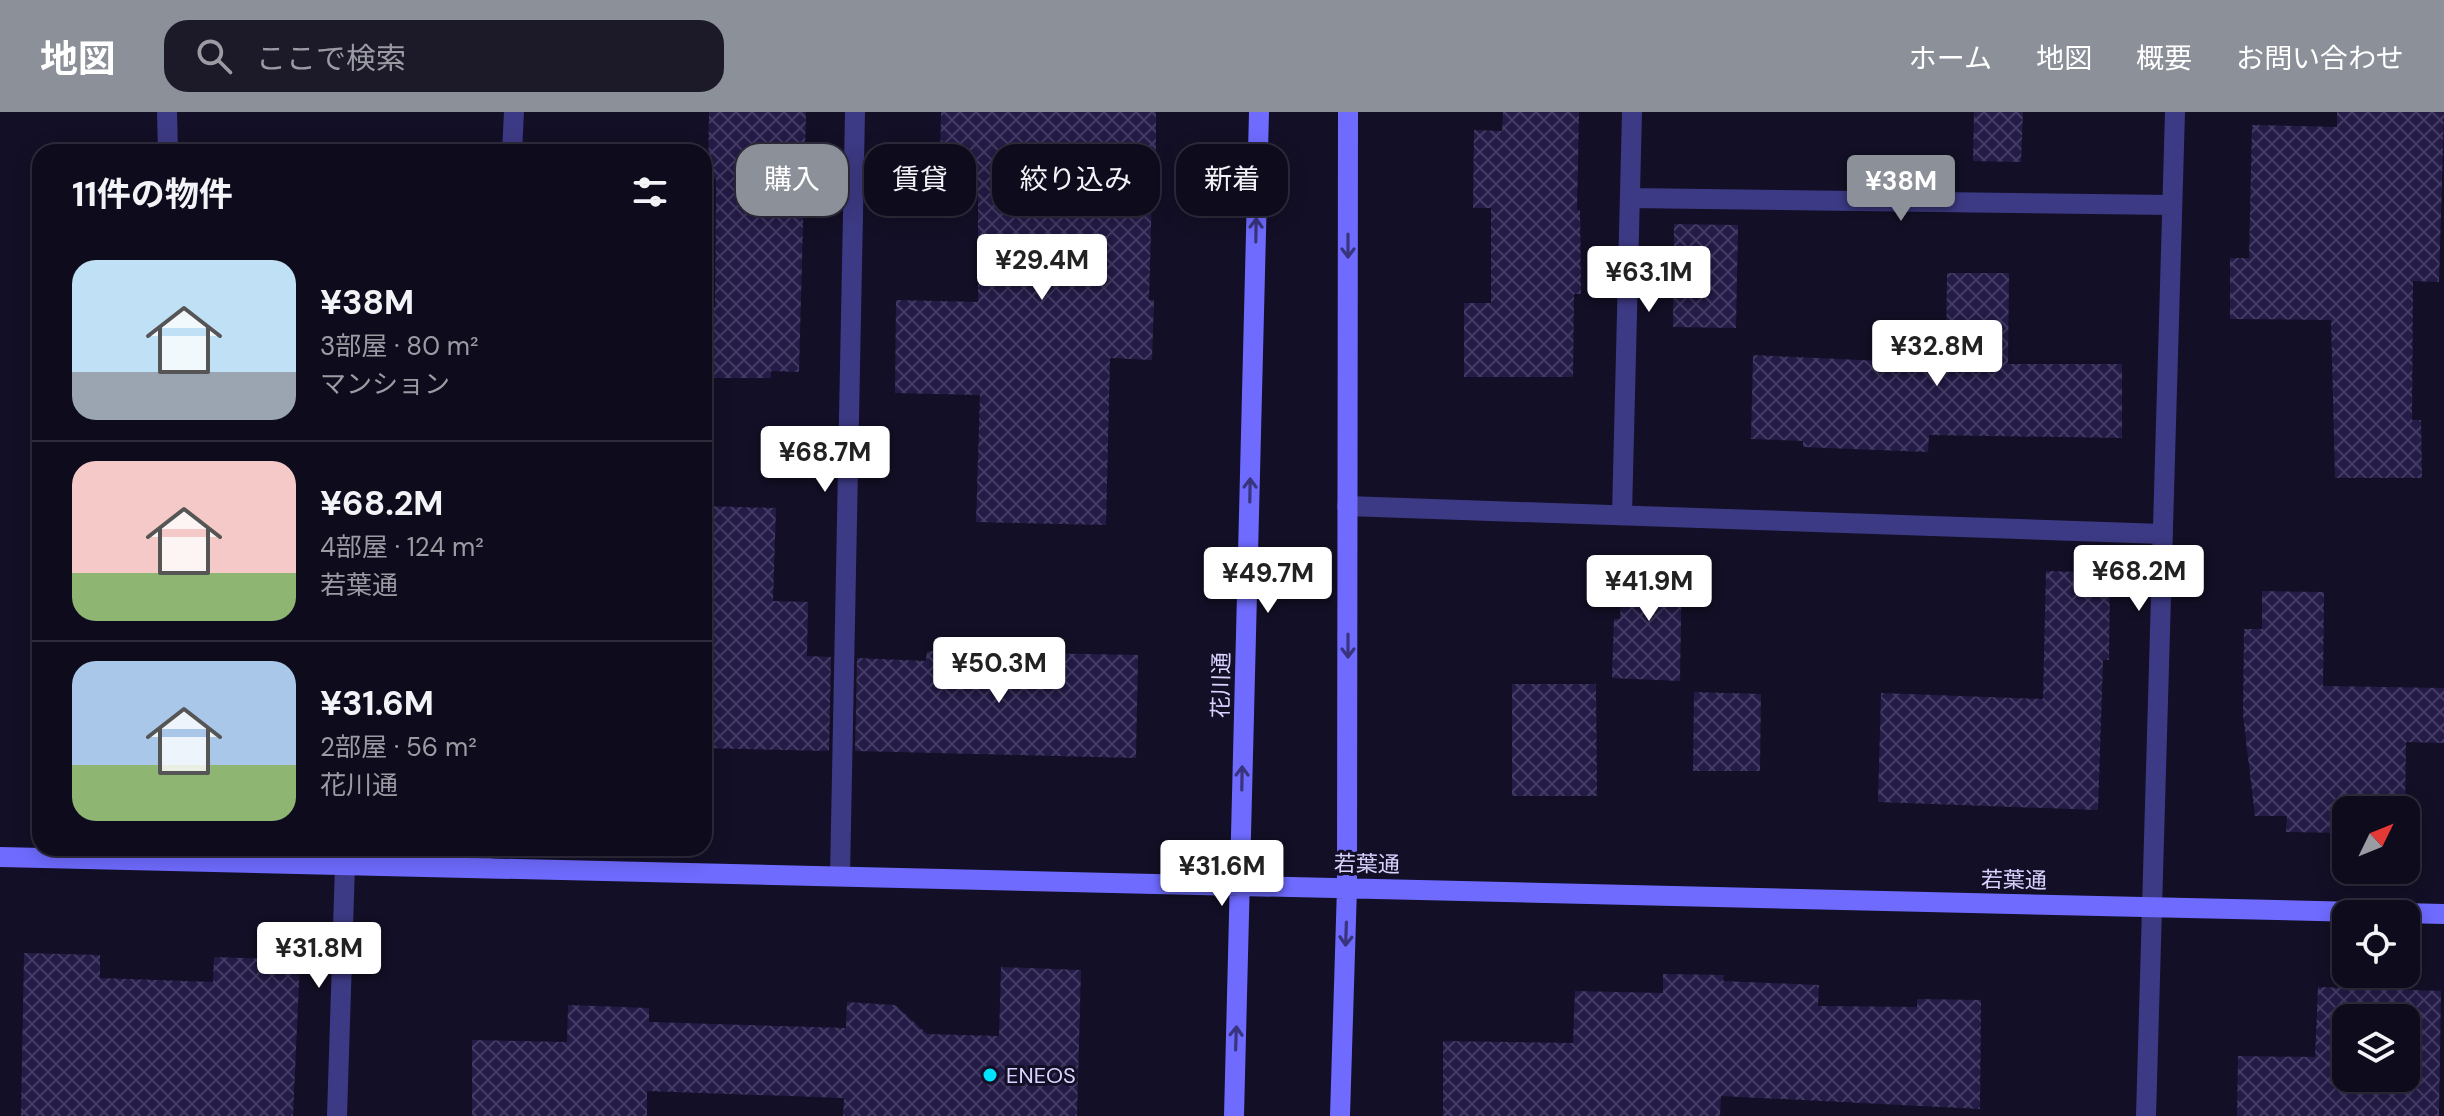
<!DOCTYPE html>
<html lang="ja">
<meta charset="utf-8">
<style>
:root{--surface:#0e0b1c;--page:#1c1929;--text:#f1f3f6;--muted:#9b9ba3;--line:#2e2b3b;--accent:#8c9099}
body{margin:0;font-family:"DM Sans","Noto Sans JP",sans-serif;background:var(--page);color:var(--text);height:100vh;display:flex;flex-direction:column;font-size:30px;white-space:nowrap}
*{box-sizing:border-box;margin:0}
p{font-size:26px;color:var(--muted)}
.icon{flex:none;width:44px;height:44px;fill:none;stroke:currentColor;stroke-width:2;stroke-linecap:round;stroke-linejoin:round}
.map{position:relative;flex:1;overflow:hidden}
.panel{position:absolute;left:32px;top:32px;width:680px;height:712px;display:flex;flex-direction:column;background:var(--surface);border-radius:24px;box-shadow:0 4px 20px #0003,0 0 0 2px var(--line)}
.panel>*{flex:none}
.guide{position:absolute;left:736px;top:32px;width:760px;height:72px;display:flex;gap:16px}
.needle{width:52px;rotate:47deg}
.controls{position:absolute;left:2332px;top:684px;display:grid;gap:16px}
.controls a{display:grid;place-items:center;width:88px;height:88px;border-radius:16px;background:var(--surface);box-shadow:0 4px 20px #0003,0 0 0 2px var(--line);font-size:40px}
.price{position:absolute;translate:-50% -68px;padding:0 18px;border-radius:8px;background:#fff;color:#222;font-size:26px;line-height:52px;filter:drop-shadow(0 2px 4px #0008)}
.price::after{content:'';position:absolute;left:50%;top:48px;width:24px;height:18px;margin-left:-12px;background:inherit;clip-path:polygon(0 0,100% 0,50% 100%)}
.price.on{background:var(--accent);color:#fff}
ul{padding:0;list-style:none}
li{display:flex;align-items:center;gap:24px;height:200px;padding:0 40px}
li+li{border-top:2px solid var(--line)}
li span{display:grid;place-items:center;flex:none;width:224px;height:160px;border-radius:24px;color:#555}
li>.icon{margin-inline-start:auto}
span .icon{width:96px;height:96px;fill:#fffc;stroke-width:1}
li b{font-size:34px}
h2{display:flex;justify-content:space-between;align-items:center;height:96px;padding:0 40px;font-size:34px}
.pill{padding:0 28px;border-radius:24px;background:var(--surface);box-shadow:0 4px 20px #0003,0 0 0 2px var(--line);font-size:28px;line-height:72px}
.pill.on{background:var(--accent);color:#fff}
header{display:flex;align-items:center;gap:48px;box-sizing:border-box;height:112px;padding:0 40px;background:var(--accent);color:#fff}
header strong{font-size:38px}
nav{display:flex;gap:44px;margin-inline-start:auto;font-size:28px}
.search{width:560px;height:72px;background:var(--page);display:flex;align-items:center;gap:20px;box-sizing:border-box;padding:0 28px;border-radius:24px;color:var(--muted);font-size:30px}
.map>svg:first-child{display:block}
.building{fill:url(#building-cross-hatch);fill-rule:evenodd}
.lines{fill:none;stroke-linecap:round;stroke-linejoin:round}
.street{stroke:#3d3a85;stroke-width:20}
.secondary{stroke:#6f6bff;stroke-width:20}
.oneway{stroke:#38347d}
.poi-dot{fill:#00e5ff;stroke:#130f26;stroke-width:3}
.labels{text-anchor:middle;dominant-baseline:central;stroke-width:6;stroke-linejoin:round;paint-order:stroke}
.street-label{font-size:22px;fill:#d9d4ff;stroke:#130f26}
.poi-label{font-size:22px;fill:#d9d4ff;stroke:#130f26;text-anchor:start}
</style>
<header>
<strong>地図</strong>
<div class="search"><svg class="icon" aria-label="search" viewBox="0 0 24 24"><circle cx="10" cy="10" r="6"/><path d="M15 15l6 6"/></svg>ここで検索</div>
<nav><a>ホーム</a><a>地図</a><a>概要</a><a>お問い合わせ</a></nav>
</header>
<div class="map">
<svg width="2444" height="1004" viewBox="0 0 2444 1004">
<defs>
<pattern id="building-cross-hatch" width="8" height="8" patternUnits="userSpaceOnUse" patternTransform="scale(2)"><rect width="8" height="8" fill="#241b47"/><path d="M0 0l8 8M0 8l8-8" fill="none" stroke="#433b63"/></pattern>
</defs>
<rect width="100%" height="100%" fill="#130f26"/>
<path class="building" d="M 709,0 L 806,0 L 799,260 L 771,259 L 771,266 L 704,266 L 704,195 L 715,195 L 716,67 L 708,67 Z
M 941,0 L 1156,0 L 1156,80 L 1152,80 L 1149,188 L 1154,188 L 1152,248 L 1110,246 L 1106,413 L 976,410 L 980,283 L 895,281 L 896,188 L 978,190 L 978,70 L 940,70 Z
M 1503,0 L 1579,0 L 1577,98 L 1580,98 L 1581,182 L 1574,182 L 1573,265 L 1464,265 L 1464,191 L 1491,191 L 1491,96 L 1473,96 L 1474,18 L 1502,19 Z
M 1974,0 L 2023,0 L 2021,50 L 1973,49 Z
M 2337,0 L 2444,0 L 2439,170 L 2413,169 L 2412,308 L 2421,308 L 2422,366 L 2335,366 L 2331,208 L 2230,207 L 2230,146 L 2249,146 L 2252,13 L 2337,15 Z
M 1674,112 L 1738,113 L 1736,216 L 1673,215 Z
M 1947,161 L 2009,161 L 2008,252 L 2122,252 L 2122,326 L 1929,323 L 1928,340 L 1803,335 L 1803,329 L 1751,327 L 1753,243 L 1946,252 Z
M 704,394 L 776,396 L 773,489 L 808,490 L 807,544 L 831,545 L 829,639 L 704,636 Z
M 1622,450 L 1682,452 L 1680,569 L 1612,566 L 1614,507 L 1620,507 Z
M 2046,459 L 2110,461 L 2109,548 L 2103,548 L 2098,698 L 1878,690 L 1881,581 L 2043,587 Z
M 2262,479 L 2324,480 L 2323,574 L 2444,576 L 2444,631 L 2406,630 L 2405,698 L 2346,698 L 2343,721 L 2286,720 L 2287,704 L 2255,704 L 2243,603 L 2244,517 L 2262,517 Z
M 927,539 L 1138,543 L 1136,646 L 855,639 L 857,546 L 926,549 Z
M 1512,572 L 1596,572 L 1597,684 L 1512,684 Z
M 1694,580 L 1761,582 L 1760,659 L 1693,659 Z
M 24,841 L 100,843 L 100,866 L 213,870 L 214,845 L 300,848 L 293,1004 L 21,1004 Z
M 1001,855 L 1081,858 L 1077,1004 L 843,1004 L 844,986 L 647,979 L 647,1004 L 472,1004 L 472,928 L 567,930 L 568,893 L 649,896 L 649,910 L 846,916 L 847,890 L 895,893 L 927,922 L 999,924 Z
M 1663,862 L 1724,863 L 1723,869 L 1819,873 L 1818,894 L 1917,895 L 1917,887 L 1981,888 L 1980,997 L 1721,984 L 1720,1004 L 1443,1004 L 1443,929 L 1573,931 L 1575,879 L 1663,881 Z
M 2318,875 L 2441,879 L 2439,1004 L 2237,1004 L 2238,944 L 2315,945 ZM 2346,906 L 2406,906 L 2406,966 L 2346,966 Z"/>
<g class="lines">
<path class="street" d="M 167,0 L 168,40
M 512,40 L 514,0
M 1630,86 L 2172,93
M 1347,394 L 2163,422
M 1622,403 L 1632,0
M 482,756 L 483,736
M 840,764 L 855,0
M 337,1004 L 345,753
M 2146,1004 L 2175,0"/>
<path class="secondary" d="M 0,745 L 2444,802
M 1234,1004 L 1259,0
M 1340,1004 L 1347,775 L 1348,0"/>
</g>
<defs><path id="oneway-shaft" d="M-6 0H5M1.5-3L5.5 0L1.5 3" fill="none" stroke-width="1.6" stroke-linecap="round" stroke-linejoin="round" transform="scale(2)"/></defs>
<g class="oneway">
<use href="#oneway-shaft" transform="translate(1256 118) rotate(-89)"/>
<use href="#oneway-shaft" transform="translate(1348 134) rotate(90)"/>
<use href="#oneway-shaft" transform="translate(1250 378) rotate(-89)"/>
<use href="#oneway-shaft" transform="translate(1348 534) rotate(90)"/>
<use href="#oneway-shaft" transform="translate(1242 666) rotate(-89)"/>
<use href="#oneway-shaft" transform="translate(1346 822) rotate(92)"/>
<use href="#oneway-shaft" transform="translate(1236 926) rotate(-88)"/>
</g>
<circle class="poi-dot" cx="990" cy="963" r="8"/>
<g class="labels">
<g class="street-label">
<text transform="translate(1221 573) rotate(-89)">花川通</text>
<text transform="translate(1367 752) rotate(1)">若葉通</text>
<text transform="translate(2014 768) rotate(1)">若葉通</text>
</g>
<g class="poi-label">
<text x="1006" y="963">ENEOS</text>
</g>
</g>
</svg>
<div class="controls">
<a><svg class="needle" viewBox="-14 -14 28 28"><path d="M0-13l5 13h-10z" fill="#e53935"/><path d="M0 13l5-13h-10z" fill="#9b9ba3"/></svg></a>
<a><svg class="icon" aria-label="locate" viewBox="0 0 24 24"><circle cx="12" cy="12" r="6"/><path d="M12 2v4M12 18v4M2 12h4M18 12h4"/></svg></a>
<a><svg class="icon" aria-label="layers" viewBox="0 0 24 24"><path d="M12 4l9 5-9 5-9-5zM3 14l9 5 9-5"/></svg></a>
</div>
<b class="price on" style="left:1901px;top:111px">¥38M</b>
<b class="price" style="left:1042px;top:190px">¥29.4M</b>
<b class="price" style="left:1649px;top:202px">¥63.1M</b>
<b class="price" style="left:1937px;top:276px">¥32.8M</b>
<b class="price" style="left:825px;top:382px">¥68.7M</b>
<b class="price" style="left:2139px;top:501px">¥68.2M</b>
<b class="price" style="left:1268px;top:503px">¥49.7M</b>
<b class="price" style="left:1649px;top:511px">¥41.9M</b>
<b class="price" style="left:999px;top:593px">¥50.3M</b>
<b class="price" style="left:1222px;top:796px">¥31.6M</b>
<b class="price" style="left:319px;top:878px">¥31.8M</b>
<div class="guide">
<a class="pill on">購入</a>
<a class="pill">賃貸</a>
<a class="pill">絞り込み</a>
<a class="pill">新着</a>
</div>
<section class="panel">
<h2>11件の物件<svg class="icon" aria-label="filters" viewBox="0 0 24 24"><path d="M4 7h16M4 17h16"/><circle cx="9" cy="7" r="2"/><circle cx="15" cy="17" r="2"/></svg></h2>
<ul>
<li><span style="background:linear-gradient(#bfe0f5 70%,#9aa5b1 0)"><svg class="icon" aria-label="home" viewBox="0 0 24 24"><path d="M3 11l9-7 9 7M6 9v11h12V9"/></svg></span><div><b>¥38M</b><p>3部屋 · 80 m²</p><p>マンション</p></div></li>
<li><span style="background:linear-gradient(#f6c9c9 70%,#8fb573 0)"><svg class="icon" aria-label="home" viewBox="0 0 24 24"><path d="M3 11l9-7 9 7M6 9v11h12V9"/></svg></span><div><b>¥68.2M</b><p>4部屋 · 124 m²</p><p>若葉通</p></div></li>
<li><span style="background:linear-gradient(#a9c7e8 65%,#8fb573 0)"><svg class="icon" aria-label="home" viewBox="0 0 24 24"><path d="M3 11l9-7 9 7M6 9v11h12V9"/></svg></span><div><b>¥31.6M</b><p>2部屋 · 56 m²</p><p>花川通</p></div></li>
</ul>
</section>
</div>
